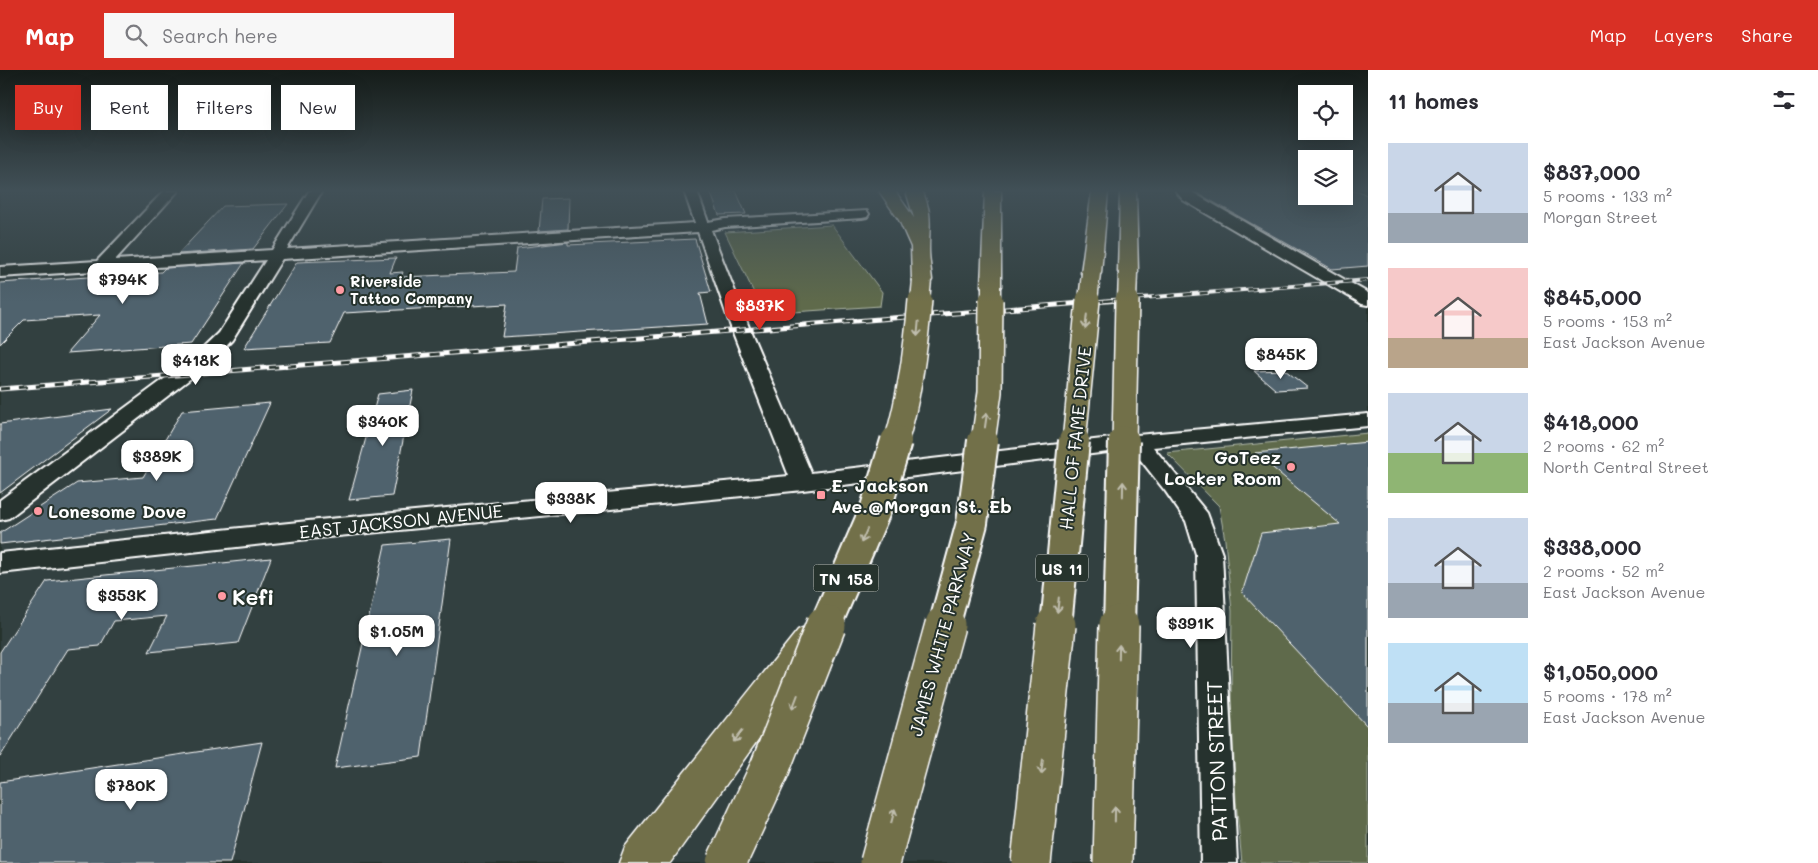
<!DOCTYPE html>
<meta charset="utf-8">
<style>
:root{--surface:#fff;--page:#f7f7f7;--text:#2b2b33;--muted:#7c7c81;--accent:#d93025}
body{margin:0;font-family:Mali,sans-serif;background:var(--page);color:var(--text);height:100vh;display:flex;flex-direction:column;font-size:19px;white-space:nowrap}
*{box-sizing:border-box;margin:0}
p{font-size:16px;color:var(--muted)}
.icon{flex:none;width:28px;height:28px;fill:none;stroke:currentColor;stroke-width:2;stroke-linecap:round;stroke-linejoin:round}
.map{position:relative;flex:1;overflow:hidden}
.sheet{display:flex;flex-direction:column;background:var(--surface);width:450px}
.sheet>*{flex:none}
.hud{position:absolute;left:15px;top:15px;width:475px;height:45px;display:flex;gap:10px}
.tools{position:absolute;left:1298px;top:15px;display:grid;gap:10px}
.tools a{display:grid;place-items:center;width:55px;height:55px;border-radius:0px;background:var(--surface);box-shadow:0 5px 20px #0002;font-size:25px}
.price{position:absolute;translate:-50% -42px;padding:0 11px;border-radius:10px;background:#fff;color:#222;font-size:16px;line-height:32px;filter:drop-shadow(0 1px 2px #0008)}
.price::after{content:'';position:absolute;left:50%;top:30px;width:15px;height:11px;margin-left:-8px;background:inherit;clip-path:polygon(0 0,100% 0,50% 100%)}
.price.selected{background:var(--accent);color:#fff}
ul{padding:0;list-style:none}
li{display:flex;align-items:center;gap:15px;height:125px;padding:0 20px}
li span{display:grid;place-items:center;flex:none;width:140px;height:100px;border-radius:0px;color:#555}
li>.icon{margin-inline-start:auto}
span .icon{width:60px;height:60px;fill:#fffc;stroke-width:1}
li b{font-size:21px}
h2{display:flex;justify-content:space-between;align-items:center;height:60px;padding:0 20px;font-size:21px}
.tag{padding:0 18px;border-radius:0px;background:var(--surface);box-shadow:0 5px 20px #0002;font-size:18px;line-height:45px}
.tag.selected{background:var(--accent);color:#fff}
header{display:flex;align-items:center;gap:30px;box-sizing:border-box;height:70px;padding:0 25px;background:var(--accent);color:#fff}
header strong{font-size:24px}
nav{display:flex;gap:28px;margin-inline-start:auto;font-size:18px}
.search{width:350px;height:45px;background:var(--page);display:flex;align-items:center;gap:12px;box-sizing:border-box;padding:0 18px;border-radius:0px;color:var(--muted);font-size:19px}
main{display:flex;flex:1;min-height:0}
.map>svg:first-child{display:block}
.built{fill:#334140}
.green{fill:#5e6b4c;stroke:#aeb5a6}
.building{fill:#50626d;stroke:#fff}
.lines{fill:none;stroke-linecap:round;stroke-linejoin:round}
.street-casing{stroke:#fff;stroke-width:4}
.primary-casing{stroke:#fff;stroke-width:3}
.highway-casing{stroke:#fff;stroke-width:3}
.street{fill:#26332d;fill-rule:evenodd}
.primary{fill:#726f4a;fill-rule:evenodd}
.highway{fill:#726f4a;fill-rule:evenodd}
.rail-far1-casing{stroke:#fff;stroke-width:4}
.rail-casing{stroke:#fff;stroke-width:5}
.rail-far1{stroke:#26332d;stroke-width:2.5;stroke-dasharray:8;stroke-linecap:butt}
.rail{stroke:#26332d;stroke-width:3;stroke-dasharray:9;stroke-linecap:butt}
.primary-bridge-far3-casing{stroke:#fff;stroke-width:21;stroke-linecap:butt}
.primary-bridge-far2-casing{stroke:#fff;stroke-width:26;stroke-linecap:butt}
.primary-bridge-far1-casing{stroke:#fff;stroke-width:34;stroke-linecap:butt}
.primary-bridge-casing{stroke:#fff;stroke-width:42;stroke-linecap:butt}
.highway-bridge-far3-casing{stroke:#fff;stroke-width:21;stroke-linecap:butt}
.highway-bridge-far2-casing{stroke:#fff;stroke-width:26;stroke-linecap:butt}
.highway-bridge-far1-casing{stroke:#fff;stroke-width:34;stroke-linecap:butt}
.highway-bridge-casing{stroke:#fff;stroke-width:42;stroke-linecap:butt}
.primary-bridge-far3{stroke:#726f4a;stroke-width:18}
.primary-bridge-far2{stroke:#726f4a;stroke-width:23}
.primary-bridge-far1{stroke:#726f4a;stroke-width:30}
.primary-bridge{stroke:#726f4a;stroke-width:39}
.highway-bridge-far3{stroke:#726f4a;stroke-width:18}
.highway-bridge-far2{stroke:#726f4a;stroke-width:23}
.highway-bridge-far1{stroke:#726f4a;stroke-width:30}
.highway-bridge{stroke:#726f4a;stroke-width:39}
.oneway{stroke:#c0beae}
.poi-dot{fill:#ff9aa2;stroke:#26332d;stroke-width:2}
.labels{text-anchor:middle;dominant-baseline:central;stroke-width:4;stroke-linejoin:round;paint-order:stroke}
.far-poi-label{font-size:15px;font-weight:bold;fill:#fff;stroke:#26332d;text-anchor:start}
.shield{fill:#26332d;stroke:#bec2c0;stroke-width:1}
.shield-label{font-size:16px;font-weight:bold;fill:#fff}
.street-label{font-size:18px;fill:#fff;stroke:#26332d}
.poi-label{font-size:18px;font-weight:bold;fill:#fff;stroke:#26332d;text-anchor:start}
.near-poi-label{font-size:21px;font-weight:bold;fill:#fff;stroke:#26332d;text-anchor:start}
.near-street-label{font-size:21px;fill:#fff;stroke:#26332d}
</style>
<header>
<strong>Map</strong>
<div class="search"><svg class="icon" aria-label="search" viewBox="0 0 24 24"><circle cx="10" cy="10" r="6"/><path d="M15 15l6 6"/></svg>Search here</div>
<nav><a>Map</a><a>Layers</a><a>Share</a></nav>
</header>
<main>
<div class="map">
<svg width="1368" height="793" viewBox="0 0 1368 793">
<rect width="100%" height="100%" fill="#26332d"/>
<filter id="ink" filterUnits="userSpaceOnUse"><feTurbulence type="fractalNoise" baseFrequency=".02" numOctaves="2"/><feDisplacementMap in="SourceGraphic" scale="10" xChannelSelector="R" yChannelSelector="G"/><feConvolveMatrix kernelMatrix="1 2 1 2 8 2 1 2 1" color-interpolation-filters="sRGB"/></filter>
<g filter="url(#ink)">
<path class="built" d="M 0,121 L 1306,121 L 1306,126 L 1344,126 L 1344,121 L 1368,121 L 1368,793 L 0,793 Z"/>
<path class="green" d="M 832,155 L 882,222 L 880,236 L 764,244 L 725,162 Z
M 1368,363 L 1368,793 L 1242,793 L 1236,731 L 1231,630 L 1232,541 L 1225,470 L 1219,436 L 1167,383 Z"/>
<path class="building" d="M 710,121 L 736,121 L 746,144 L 719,145 Z
M 1194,121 L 1306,121 L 1306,126 L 1344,126 L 1344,121 L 1359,121 L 1368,126 L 1368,196 L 1332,199 Z
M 569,128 L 568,159 L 539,161 L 542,129 Z
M 288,134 L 253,179 L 178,184 L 223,136 Z
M 695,169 L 711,222 L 700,223 L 708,254 L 502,267 L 507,234 L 344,243 L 330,273 L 244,278 L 297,192 L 396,188 L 390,203 L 403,202 L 401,207 L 514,202 L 517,178 L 568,172 L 568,175 Z
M 244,193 L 191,274 L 67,283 L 100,245 L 24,250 L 0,274 L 0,213 L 161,202 L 165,198 Z
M 1285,300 L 1308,318 L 1276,320 L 1254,301 Z
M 413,320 L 392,426 L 349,430 L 378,324 Z
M 270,333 L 217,449 L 0,474 L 0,463 L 77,413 L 143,407 L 182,341 Z
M 112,339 L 0,423 L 0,354 Z
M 1368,372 L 1368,657 L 1242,523 L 1261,463 L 1340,454 L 1255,383 Z
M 451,469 L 421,687 L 335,698 L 385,475 Z
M 271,488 L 238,573 L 149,582 L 167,546 L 114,551 L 100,576 L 68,579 L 0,687 L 0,582 L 47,511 Z
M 262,672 L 230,793 L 0,793 L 0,712 Z"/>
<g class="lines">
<g class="street-casing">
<path id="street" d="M 164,121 L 178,121 L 115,190 L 272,180 L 309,121 L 322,121 L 287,179 L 695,153 L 684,121 L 697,121 L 708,152 L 725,149 L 867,141 L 869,144 L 867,147 L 862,148 L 725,157 L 711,160 L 750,260 L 811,403 L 1137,365 L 1368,344 L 1368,356 L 1153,377 L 1207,443 L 1222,484 L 1237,793 L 1201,793 L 1196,484 L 1186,451 L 1166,422 L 1132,379 L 803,420 L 318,468 L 0,503 L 0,483 L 318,450 L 789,406 L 732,260 L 698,162 L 282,189 L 232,270 L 208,295 L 9,448 L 0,450 L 0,430 L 194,287 L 219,263 L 266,190 L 0,207 L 0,197 L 97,191 Z
M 1176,121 L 1190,121 L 1368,223 L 1368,235 L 1362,234 L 1183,130 Z"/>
</g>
<g class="primary-casing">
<path id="primary" d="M 1092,121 L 1108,121 L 1101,203 L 1098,207 L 1091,209 L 1084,207 L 1081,203 Z
M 1120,121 L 1136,121 L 1138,202 L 1135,206 L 1128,208 L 1121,206 L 1118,202 Z"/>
</g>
<g class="highway-casing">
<path id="highway" d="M 879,121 L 895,121 L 914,148 L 906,121 L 922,121 C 933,144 929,155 929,179 C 929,189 931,200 932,210 L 929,214 L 922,216 L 915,214 L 912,210 L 911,177 L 899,150 Z
M 985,121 L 1001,121 L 1001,216 L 998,220 L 991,222 L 984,220 L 981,216 Z
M 810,555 L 822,560 L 827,570 L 822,580 L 670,793 L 619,793 L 625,777 L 798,560 Z"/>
</g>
<use href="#street" class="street"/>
<use href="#primary" class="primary"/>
<use href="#highway" class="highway"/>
<g class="rail-far1-casing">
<path id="rail-far1" d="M 1104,231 L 1368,210"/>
</g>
<g class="rail-casing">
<path id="rail" d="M 0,319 L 1119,230"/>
</g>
<use href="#rail-far1" class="rail-far1"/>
<use href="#rail" class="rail"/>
<g class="primary-bridge-far3-casing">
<path id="primary-bridge-far3" d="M 1088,231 L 1091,203
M 1127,231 L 1128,202"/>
</g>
<g class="primary-bridge-far2-casing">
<path id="primary-bridge-far2" d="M 1074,372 L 1088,230
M 1124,372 L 1127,230"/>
</g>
<g class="primary-bridge-far1-casing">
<path id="primary-bridge-far1" d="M 1056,556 L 1074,371
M 1119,556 L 1124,371"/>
</g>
<g class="primary-bridge-casing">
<path id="primary-bridge" d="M 1031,793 L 1056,555
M 1113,793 L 1119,555"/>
</g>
<g class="highway-bridge-far3-casing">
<path id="highway-bridge-far3" d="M 920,231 L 922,210
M 991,231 L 991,216"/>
</g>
<g class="highway-bridge-far2-casing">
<path id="highway-bridge-far2" d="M 896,372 C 910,326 916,278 920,230
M 983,372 L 990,322 L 991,230"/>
</g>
<g class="highway-bridge-far1-casing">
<path id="highway-bridge-far1" d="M 825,556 L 876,438 L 896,371
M 944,556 L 972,453 L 983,371"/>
</g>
<g class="highway-bridge-casing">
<path id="highway-bridge" d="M 726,793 L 770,698 L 826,555
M 880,793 L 945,555"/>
</g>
<use href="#primary-bridge-far3" class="primary-bridge-far3"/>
<use href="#primary-bridge-far2" class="primary-bridge-far2"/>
<use href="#primary-bridge-far1" class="primary-bridge-far1"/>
<use href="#primary-bridge" class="primary-bridge"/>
<use href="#highway-bridge-far3" class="highway-bridge-far3"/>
<use href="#highway-bridge-far2" class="highway-bridge-far2"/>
<use href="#highway-bridge-far1" class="highway-bridge-far1"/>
<use href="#highway-bridge" class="highway-bridge"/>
</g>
<defs><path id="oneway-shaft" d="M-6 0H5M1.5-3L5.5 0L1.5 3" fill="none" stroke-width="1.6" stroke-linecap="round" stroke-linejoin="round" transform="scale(1.25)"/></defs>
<g class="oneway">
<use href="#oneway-shaft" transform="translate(1086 252) rotate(96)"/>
<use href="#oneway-shaft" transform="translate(918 259) rotate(95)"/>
<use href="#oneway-shaft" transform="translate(986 350) rotate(-82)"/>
<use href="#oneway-shaft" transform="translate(1123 419) rotate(-89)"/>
<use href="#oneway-shaft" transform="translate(864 466) rotate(114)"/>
<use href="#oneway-shaft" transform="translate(1058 535) rotate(96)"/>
<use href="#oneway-shaft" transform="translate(1119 582) rotate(-89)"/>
<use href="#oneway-shaft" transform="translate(795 632) rotate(111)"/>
<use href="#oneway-shaft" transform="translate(738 666) rotate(127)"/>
<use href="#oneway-shaft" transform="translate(1042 697) rotate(97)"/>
<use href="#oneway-shaft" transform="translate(1115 744) rotate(-89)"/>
<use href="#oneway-shaft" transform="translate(893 746) rotate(-75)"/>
</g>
</g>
<linearGradient id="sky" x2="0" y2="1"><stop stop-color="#151c19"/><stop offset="0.52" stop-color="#415057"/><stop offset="1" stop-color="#415057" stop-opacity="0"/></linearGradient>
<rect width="1368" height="232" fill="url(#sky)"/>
<g class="poi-dot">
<circle cx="340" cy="220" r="5"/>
<circle cx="1291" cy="397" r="5"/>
<rect x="816" y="420" width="10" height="10" rx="2.5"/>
<circle cx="38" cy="441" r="5"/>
<circle cx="222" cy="526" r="5"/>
</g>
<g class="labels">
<g class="far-poi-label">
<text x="350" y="211">Riverside<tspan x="350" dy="17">Tattoo Company</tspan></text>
</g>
<g class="shield">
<rect x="1036" y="484.5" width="52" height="27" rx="4"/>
<rect x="813.5" y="494.5" width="65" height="27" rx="4"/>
</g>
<g class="shield-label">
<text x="1062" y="498">US 11</text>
<text x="846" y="508">TN 158</text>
</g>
<g class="street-label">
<text transform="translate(1075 368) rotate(-84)">HALL OF FAME DRIVE</text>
<text transform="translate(401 451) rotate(-6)">EAST JACKSON AVENUE</text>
<text transform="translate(942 564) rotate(-75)">JAMES WHITE PARKWAY</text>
</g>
<g class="poi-label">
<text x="1281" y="387" text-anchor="end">GoTeez<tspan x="1281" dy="21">Locker Room</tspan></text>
<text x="831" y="415">E. Jackson<tspan x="831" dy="21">Ave.@Morgan St. Eb</tspan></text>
<text x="48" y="441">Lonesome Dove</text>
</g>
<g class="near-poi-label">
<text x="232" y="526">Kefi</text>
</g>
<g class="near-street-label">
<text transform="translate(1216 691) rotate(-92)">PATTON STREET</text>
</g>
</g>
</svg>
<div class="tools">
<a><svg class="icon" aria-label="locate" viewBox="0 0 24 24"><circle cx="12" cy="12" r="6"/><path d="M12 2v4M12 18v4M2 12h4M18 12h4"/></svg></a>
<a><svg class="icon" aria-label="layers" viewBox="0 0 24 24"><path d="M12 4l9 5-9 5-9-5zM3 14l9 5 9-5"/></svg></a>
</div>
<b class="price" style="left:123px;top:235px">$794K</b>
<b class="price selected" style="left:760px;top:261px">$837K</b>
<b class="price" style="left:1281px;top:310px">$845K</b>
<b class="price" style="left:196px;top:316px">$418K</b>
<b class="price" style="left:383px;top:377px">$340K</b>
<b class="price" style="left:157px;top:412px">$389K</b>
<b class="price" style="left:571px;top:454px">$338K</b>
<b class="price" style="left:122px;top:551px">$353K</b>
<b class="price" style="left:1191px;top:579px">$391K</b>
<b class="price" style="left:397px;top:587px">$1.05M</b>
<b class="price" style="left:131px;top:741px">$780K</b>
<div class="hud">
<a class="tag selected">Buy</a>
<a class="tag">Rent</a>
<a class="tag">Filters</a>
<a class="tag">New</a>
</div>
</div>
<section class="sheet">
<h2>11 homes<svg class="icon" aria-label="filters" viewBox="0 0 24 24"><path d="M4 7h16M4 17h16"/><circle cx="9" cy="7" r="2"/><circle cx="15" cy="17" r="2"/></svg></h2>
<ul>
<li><span style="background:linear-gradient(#c9d6e8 70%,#9aa5b1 0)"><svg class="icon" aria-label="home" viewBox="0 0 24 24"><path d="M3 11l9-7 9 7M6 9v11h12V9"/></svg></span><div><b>$837,000</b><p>5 rooms · 133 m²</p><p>Morgan Street</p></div></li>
<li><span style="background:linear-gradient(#f6c9c9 70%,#b9a48a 0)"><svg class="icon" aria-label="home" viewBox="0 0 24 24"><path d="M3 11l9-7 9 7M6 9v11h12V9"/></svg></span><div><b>$845,000</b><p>5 rooms · 153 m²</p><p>East Jackson Avenue</p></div></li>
<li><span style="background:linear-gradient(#c9d6e8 60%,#8fb573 0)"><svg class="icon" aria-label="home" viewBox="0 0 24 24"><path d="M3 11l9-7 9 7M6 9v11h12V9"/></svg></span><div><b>$418,000</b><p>2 rooms · 62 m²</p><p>North Central Street</p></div></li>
<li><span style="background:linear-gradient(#c9d6e8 65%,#9aa5b1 0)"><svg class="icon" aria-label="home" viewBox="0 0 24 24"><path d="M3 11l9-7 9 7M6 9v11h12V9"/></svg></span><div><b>$338,000</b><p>2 rooms · 52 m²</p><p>East Jackson Avenue</p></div></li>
<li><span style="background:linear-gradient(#bfe0f5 60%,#9aa5b1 0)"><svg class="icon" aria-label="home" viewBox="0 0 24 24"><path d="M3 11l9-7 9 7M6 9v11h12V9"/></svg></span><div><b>$1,050,000</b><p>5 rooms · 178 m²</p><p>East Jackson Avenue</p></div></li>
</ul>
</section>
</main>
